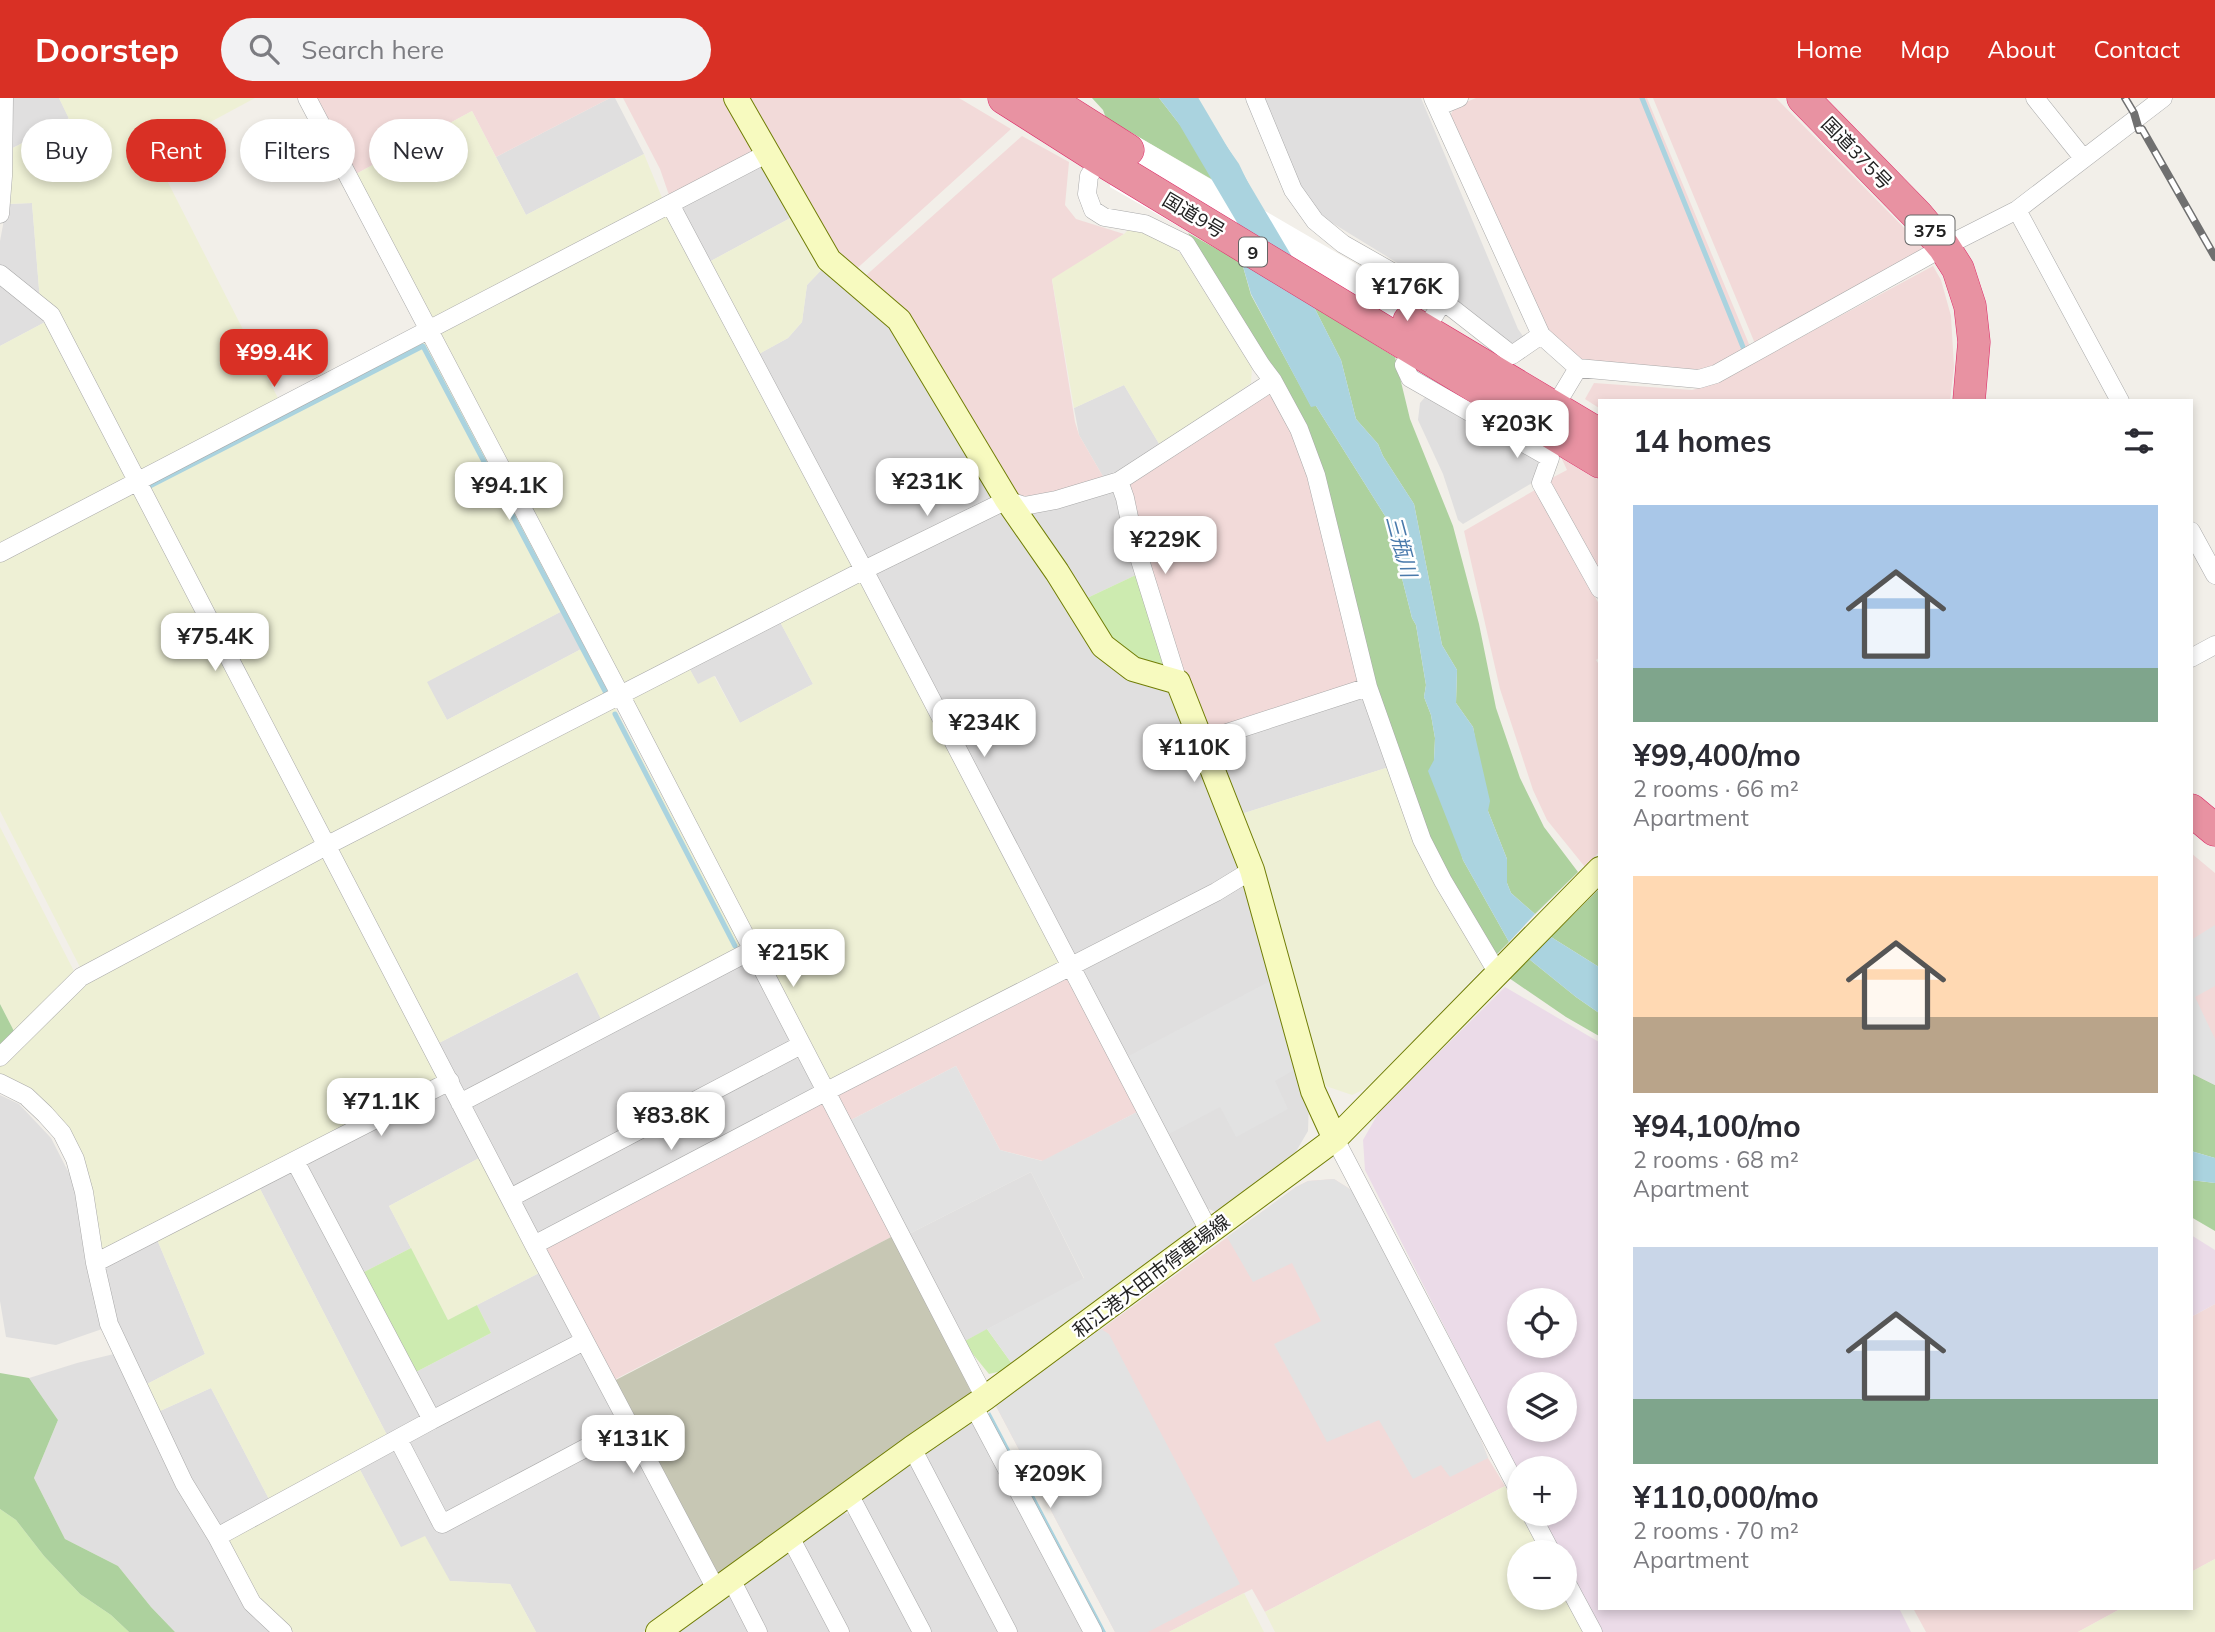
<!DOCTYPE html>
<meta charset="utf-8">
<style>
:root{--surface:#fff;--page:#f2f2f3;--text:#2b2b33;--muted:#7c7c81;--accent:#d93025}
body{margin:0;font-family:Mulish,"Noto Sans JP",sans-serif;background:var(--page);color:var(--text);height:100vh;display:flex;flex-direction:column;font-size:26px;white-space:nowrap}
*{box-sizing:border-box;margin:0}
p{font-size:23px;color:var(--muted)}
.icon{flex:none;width:38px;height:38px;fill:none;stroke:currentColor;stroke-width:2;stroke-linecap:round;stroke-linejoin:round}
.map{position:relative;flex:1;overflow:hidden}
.panel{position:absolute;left:1598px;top:301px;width:595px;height:1211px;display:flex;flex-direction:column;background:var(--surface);border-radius:0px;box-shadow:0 4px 10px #0003}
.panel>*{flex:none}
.guide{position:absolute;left:21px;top:21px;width:665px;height:63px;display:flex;gap:14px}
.tools{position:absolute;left:1507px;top:1190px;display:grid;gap:14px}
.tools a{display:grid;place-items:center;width:70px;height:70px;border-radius:50%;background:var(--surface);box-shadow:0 4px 10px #0003;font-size:35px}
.price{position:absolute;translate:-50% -60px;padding:0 16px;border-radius:14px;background:#fff;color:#222;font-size:23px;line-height:46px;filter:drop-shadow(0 2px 4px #0008)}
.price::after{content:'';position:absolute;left:50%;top:42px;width:21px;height:16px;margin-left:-10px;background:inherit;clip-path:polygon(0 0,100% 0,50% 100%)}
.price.current{background:var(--accent);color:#fff}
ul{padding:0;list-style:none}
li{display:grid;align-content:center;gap:14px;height:371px;padding:0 35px}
li span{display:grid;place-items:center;height:217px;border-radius:0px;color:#555}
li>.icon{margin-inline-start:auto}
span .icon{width:126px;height:126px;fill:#fffc;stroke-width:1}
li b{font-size:30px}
h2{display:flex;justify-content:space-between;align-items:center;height:84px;padding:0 35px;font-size:30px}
.chip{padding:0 24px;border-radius:32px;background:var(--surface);box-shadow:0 4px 10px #0003;font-size:24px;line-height:63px}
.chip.current{background:var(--accent);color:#fff}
header{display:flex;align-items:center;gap:42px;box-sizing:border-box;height:98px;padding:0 35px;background:var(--accent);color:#fff}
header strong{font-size:33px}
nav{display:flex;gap:38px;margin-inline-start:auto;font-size:24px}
.search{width:490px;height:63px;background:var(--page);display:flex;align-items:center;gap:18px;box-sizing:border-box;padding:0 24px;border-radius:38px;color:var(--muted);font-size:26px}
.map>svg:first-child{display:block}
.residential{fill:#e0dfdf}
.commercial{fill:#f2dad9}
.industrial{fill:#ebdbe8;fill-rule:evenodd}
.construction{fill:#c7c7b4}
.farmland{fill:#eef0d5}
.grass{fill:#cdebb0}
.forest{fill:#add19e}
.parking{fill:#e2e2e2}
.water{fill:#aad3df}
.pier{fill:#fff}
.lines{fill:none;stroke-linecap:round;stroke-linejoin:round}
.stream{stroke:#aad3df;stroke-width:5}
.river{stroke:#aad3df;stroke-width:30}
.street-casing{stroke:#a9a9a9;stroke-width:19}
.secondary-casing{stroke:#707d05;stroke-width:26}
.highway-casing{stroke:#dc2a67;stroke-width:33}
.street{stroke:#fff;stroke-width:18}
.secondary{stroke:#f7fabf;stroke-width:24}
.highway{stroke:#e892a2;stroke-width:32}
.rail-casing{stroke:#707070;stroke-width:8}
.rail{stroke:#fff;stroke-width:5;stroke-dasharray:16;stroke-linecap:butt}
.labels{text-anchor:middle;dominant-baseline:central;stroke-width:5;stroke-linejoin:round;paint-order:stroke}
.shield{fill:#fff;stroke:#646464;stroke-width:2}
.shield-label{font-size:18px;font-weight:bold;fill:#222}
.street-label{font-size:19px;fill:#222;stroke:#fff}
.water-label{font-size:21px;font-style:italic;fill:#4a7aab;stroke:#fff}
</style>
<header>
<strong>Doorstep</strong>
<div class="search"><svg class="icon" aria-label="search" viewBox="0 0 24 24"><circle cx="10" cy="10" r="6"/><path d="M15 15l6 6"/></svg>Search here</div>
<nav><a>Home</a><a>Map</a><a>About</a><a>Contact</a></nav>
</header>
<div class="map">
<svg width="2215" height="1534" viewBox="0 0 2215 1534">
<rect width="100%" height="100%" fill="#f2efe9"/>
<path class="residential" d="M 11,0 L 59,0 L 69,20 L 9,52 Z
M 610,0 L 615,0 L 644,56 L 526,117 L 496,59 Z
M 1262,0 L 1421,0 L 1518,231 L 1525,241 L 1517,248 L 1509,244 L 1430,185 L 1321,118 L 1301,93 Z
M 763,62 L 796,117 L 709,164 L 677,106 Z
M 32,105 L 40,203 L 0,168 L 0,143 L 7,106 Z
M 827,166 L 898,237 L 997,403 L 867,465 L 757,257 L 788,240 L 802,224 L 807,187 Z
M 0,181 L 49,222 L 0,248 Z
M 1124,287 L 1161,349 L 1105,382 L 1079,337 L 1074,310 Z
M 1426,298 L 1543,359 L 1532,385 L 1463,426 L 1458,422 L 1443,376 L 1418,322 L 1420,305 Z
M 1109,389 L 1120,400 L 1138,476 L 1085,501 L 1023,410 Z
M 1002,409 L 1174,594 L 1243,771 L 1074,864 L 871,477 Z
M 566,511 L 585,549 L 447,622 L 426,584 Z
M 778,520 L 813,586 L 740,625 L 715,578 L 698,587 L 688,568 Z
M 1359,598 L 1365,599 L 1389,669 L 1238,717 L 1214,652 L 1217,645 Z
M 1246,781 L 1309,1004 L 1308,1033 L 1291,1062 L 1219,1115 L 1201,1108 L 1079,872 Z
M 749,863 L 789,940 L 788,947 L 515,1090 L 509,1089 L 470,1009 Z
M 578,874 L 603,925 L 469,993 L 461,992 L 437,946 Z
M 795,960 L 799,961 L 817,994 L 535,1141 L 518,1101 Z
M 447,988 L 483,1058 L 389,1108 L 411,1150 L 362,1175 L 308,1069 L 311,1060 Z
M 0,997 L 19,1006 L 51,1040 L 75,1087 L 105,1230 L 56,1247 L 6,1239 L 0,1203 Z
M 284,1073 L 297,1076 L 423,1315 L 420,1324 L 389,1341 L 258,1087 Z
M 1031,1074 L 1084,1181 L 963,1244 L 907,1137 Z
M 156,1139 L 205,1256 L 147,1286 L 119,1236 L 102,1168 Z
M 543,1173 L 576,1237 L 439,1313 L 431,1310 L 414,1275 L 491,1235 L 477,1207 Z
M 584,1249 L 709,1490 L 643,1534 L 536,1534 L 510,1486 L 449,1483 L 401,1450 L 358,1368 Z
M 118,1255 L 275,1534 L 175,1534 L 151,1509 L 118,1468 L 65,1441 L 34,1380 L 58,1322 L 29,1280 L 77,1265 Z
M 211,1290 L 271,1405 L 220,1433 L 195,1390 L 160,1313 Z
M 970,1318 L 1087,1534 L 1013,1534 L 930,1373 L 926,1356 Z
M 908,1367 L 916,1371 L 1001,1534 L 926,1534 L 861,1408 L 861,1397 Z
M 840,1413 L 853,1418 L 914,1534 L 843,1534 L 798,1447 Z
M 780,1454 L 796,1459 L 835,1534 L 764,1534 L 743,1493 L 743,1481 Z
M 728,1493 L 751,1534 L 672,1534 Z"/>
<path class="commercial" d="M 315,0 L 610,0 L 496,59 L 472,13 L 356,76 Z
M 623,0 L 730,0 L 760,54 L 669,97 L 660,71 Z
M 748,0 L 959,0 L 1011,31 L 852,175 L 834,152 Z
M 1476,0 L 1647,0 L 1751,251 L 1712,270 L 1694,273 L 1579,262 L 1547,234 L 1450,19 L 1454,9 Z
M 1653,0 L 1776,0 L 1923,149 L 1922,153 L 1774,233 L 1756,248 Z
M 1022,38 L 1069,64 L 1065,107 L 1076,121 L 1124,136 L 1052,182 L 1075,324 L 1079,337 L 1105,382 L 1023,402 L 1011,398 L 862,181 Z
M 1933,168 L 1941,182 L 1951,218 L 1954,269 L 1950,303 L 1600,303 L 1599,310 L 1585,301 L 1594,285 L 1692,292 L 1714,286 Z
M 1276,292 L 1311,374 L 1361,579 L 1355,588 L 1212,633 L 1206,629 L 1153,495 L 1131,412 L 1130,382 L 1162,360 Z
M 1560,357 L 1599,382 L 1599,477 L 1548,382 L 1567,372 Z
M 1535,392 L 1599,506 L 1599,560 L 1596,562 L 1600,568 L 1599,754 L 1585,769 L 1547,722 L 1533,692 L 1500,591 L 1464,433 Z
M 2191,755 L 2215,775 L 2215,987 L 2191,975 Z
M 1069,877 L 1139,1013 L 1043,1063 L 1000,1052 L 956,968 L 847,1024 L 833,994 Z
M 823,1002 L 893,1138 L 610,1284 L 543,1146 Z
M 1334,1081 L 1353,1093 L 1477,1332 L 1488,1360 L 1505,1388 L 1265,1514 L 1252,1491 L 1169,1534 L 1115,1534 L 996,1308 L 1296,1089 L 1308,1083 Z
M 2215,1206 L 2215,1461 L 2191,1474 L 2191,1219 Z
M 1913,1510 L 2122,1510 L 2078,1534 L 1926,1534 Z"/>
<path class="industrial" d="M 1505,889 L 1599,944 L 1600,1510 L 1899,1510 L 1911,1534 L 1600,1534 L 1565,1465 L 1564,1454 L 1559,1454 L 1539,1416 L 1564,1416 L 1564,1370 L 1519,1370 L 1519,1376 L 1365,1072 L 1363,1042 L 1379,1014 ZM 1519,1202 L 1564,1202 L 1564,1248 L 1519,1248 ZM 1519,1286 L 1564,1286 L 1564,1332 L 1519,1332 Z
M 2191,1137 L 2215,1152 L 2215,1206 L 2191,1219 Z"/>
<path class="construction" d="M 893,1138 L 977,1299 L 733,1473 L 715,1477 L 610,1285 Z"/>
<path class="farmland" d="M 59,0 L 255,0 L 153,55 L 281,306 L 140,379 L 40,203 L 32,105 L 7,106 L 9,52 L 69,21 Z
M 472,13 L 526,117 L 644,56 L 663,102 L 431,223 L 356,76 Z
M 663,111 L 854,468 L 628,592 L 438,231 Z
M 796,117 L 827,166 L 807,187 L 802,224 L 788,240 L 757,257 L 709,164 Z
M 1130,130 L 1145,133 L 1170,146 L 1181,156 L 1252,270 L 1251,285 L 1161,349 L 1124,287 L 1074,310 L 1052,181 L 1124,136 Z
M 49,222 L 133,382 L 0,451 L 0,248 Z
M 424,243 L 566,511 L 427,584 L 447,622 L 585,549 L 607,600 L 328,743 L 142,386 Z
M 134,389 L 321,747 L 83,875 L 0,713 L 0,458 Z
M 861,480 L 1061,866 L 829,985 L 627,599 L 688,568 L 698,586 L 714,578 L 740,625 L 813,586 L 778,520 Z
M 614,608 L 742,849 L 603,925 L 577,874 L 437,946 L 335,749 Z
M 1389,669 L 1486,867 L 1369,989 L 1352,997 L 1317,985 L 1238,717 Z
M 0,729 L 76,877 L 16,937 L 0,906 Z
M 325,754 L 443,982 L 100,1158 L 76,1049 L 0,978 L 0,965 L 85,881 Z
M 483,1058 L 543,1173 L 448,1222 L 389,1108 Z
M 258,1087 L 389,1341 L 271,1405 L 211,1290 L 160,1313 L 147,1286 L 205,1256 L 156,1139 Z
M 358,1368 L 401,1449 L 425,1438 L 450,1483 L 510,1486 L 536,1534 L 294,1534 L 277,1521 L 258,1502 L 225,1439 Z
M 1505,1388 L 1541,1454 L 1519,1454 L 1519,1500 L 1565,1499 L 1583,1534 L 1275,1534 L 1265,1514 Z
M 2215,1461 L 2215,1534 L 2078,1534 L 2122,1510 L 2191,1510 L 2191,1474 Z
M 1244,1495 L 1264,1534 L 1169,1534 Z"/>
<path class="grass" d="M 1138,476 L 1168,573 L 1119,554 L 1085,501 Z
M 411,1150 L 448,1222 L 477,1207 L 491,1235 L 414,1275 L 362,1175 Z
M 987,1231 L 1015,1270 L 989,1276 L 963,1244 Z
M 0,1411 L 16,1422 L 44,1458 L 80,1496 L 111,1517 L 129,1534 L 0,1534 Z"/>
<path class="forest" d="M 1092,0 L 1159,0 L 1219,77 L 1225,89 L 1106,20 L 1103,12 Z
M 1188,135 L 1242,165 L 1251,197 L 1311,308 L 1316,308 L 1387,421 L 1412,520 L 1416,527 L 1426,587 L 1424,599 L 1431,617 L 1435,640 L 1434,662 L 1463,762 L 1509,844 L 1496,857 L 1491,859 L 1419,719 L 1381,618 L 1321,383 L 1232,207 Z
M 1313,207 L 1395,259 L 1410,321 L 1453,428 L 1479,526 L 1496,610 L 1520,680 L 1544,729 L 1578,774 L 1535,816 L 1511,795 L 1507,785 L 1507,761 L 1488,713 L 1473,629 L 1456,605 L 1457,572 L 1442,547 L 1414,406 L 1383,358 L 1378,346 L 1356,321 L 1341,262 Z
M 1599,791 L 1599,869 L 1551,839 Z
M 1529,861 L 1576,899 L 1599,915 L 1599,938 L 1566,919 L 1509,880 Z
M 0,906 L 16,937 L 0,952 Z
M 2191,975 L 2215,987 L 2215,1060 L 2191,1053 Z
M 2191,1082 L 2215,1085 L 2215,1133 L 2191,1119 Z
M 0,1275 L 29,1280 L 58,1322 L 34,1380 L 65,1441 L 118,1468 L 151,1509 L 175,1534 L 129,1534 L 111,1517 L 80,1496 L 44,1458 L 16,1422 L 0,1411 Z"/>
<path class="parking" d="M 2215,827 L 2215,888 L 2195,899 L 2215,941 L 2215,987 L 2191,975 L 2191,842 Z
M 1274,881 L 1299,969 L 1275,983 L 1288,1011 L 1236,1039 L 1220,1009 L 1165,1038 L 1125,960 Z
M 956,968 L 1000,1052 L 1042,1063 L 1139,1013 L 1194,1120 L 1195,1130 L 1015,1270 L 987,1231 L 1084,1180 L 1031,1074 L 907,1137 L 847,1024 Z
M 1334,1081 L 1353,1093 L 1477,1332 L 1488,1360 L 1450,1379 L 1441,1367 L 1413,1381 L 1379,1322 L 1327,1344 L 1274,1246 L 1321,1223 L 1292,1165 L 1253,1184 L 1227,1139 L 1296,1089 L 1308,1083 Z
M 1101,1231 L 1109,1236 L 1240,1486 L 1148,1534 L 1115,1534 L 996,1308 Z"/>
<path class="water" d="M 1159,0 L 1193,0 L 1239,66 L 1260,110 L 1225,89 L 1219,77 Z
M 1242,165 L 1313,207 L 1341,262 L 1356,321 L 1378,346 L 1383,358 L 1414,406 L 1442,547 L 1457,572 L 1456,605 L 1473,629 L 1490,703 L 1488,713 L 1507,761 L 1507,785 L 1511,795 L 1535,816 L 1509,844 L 1463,762 L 1428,673 L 1434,662 L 1435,640 L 1431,617 L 1424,599 L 1426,587 L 1416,527 L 1412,520 L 1387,421 L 1316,308 L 1311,309 L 1251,196 Z
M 1551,839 L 1599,869 L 1599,915 L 1576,899 L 1529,861 Z
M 2191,1053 L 2215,1060 L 2215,1085 L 2191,1082 Z
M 990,1314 L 1106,1534 L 1099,1534 L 986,1318 Z"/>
<path class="pier" d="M 1106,20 L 1423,205 L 1395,259 L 1242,165 L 1110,89 Z"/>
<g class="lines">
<path class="stream" d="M 1642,0 L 1743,249
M 146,390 L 423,248 L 606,595
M 615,616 L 735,848"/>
<path class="river" d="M 1181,0 L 1286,178"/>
<g class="street-casing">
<path id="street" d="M 307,0 L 621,598 L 985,1300
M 1255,0 L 1293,92 L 1315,123 L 1343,146 L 1443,203 L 1512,257 L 1541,237
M 1433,0 L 1541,237 L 1578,270 L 1699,281 L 1716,276 L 1944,149 L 2017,112 L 2163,0
M 2035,0 L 2083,60
M 1437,9 L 1459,0
M 670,106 L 864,472 L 1210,1135
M 2017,112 L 2120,303
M 0,116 L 3,78 L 4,0
M 0,176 L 51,217 L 534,1147 L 717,1493
M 1443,203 L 1404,267 L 1410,280 L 1550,360 L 1541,385 L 1600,491
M 1273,283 L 1299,331 L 1316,377 L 1368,589 L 1422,742 L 1443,783 L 1497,874
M 1551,315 L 1578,270
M 1119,383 L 1125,400 L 1134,443 L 1178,584
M 2191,433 L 2215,477
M 0,455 L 768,55
M 2191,560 L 2215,547
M 1202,643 L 1368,589
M 0,959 L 81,879 L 326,748 L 864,472 L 1007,402 L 1024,408 L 1056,402 L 1119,383 L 1273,283 L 1261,267 L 1186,146 L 1145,126 L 1104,119 L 1093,112 L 1087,96 L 1089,78 L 1100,61
M 0,985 L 26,998 L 45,1016 L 62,1035 L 75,1061 L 84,1094 L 95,1165 L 109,1226 L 184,1385 L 217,1439 L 252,1505 L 283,1534
M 460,1005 L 752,852
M 1335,1041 L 1519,1393
M 295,1063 L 432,1322 L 584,1243
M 510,1100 L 801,947
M 534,1147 L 825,994 L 1216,794 L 1252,772
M 95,1165 L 450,983
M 973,1307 L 1093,1534
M 398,1341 L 442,1426 L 629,1327
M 912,1350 L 1008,1534
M 849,1396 L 922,1534
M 1531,1416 L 1551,1454
M 217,1439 L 432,1322
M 790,1439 L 840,1534
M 1564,1480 L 1593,1534
M 731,1481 L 758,1534"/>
</g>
<g class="secondary-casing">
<path id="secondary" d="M 736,0 L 829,162 L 899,222 L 1007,402 L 1057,474 L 1103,548 L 1133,571 L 1178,584 L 1252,772 L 1313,993 L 1335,1041
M 658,1534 L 912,1350 L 985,1300 L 1335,1041 L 1600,771"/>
</g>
<g class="highway-casing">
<path id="highway" d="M 1004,0 L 1100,61 L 1600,364
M 1046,0 L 1128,52
M 1803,0 L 1918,118 L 1944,149 L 1958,171 L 1970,208 L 1974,244 L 1969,303
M 1409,223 L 1600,337
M 2191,712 L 2215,732"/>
</g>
<use href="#street" class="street"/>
<use href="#secondary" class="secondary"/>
<use href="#highway" class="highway"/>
<g class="rail-casing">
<path id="rail" d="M 2125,0 L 2134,15 L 2139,32 L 2142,31 L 2215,159"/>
</g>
<use href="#rail" class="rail"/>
</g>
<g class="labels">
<g class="shield">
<rect x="1905.5" y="117.5" width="49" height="29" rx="5"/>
<rect x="1239" y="139.5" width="28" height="29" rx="5"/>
</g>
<g class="shield-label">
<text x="1930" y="132">375</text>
<text x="1253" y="154">9</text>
</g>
<g class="street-label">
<text transform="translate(1857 55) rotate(46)">国道375号</text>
<text transform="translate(1194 117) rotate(31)">国道9号</text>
<text transform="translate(1151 1178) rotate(-37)">和江港大田市停車場線</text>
</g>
<g class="water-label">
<text transform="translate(1402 448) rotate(75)">三瓶川</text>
</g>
</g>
</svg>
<div class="tools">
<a><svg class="icon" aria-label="locate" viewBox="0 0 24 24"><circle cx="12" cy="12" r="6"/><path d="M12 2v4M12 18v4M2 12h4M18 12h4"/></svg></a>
<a><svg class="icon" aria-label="layers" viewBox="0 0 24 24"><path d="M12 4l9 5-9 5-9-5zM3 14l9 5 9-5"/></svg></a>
<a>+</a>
<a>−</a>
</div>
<b class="price" style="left:1407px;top:225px">¥176K</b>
<b class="price current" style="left:274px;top:291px">¥99.4K</b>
<b class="price" style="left:1517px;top:362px">¥203K</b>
<b class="price" style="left:927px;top:420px">¥231K</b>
<b class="price" style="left:509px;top:424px">¥94.1K</b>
<b class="price" style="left:1165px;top:478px">¥229K</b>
<b class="price" style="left:215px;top:575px">¥75.4K</b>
<b class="price" style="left:984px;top:661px">¥234K</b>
<b class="price" style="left:1194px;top:686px">¥110K</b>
<b class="price" style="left:793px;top:891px">¥215K</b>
<b class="price" style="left:381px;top:1040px">¥71.1K</b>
<b class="price" style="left:671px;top:1054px">¥83.8K</b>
<b class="price" style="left:633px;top:1377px">¥131K</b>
<b class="price" style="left:1050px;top:1412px">¥209K</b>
<div class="guide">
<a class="chip">Buy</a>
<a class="chip current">Rent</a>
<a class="chip">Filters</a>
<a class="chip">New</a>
</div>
<section class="panel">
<h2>14 homes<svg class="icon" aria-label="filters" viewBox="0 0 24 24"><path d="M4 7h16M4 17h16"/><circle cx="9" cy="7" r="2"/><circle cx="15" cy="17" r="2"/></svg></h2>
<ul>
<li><span style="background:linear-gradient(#a9c7e8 75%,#7fa58c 0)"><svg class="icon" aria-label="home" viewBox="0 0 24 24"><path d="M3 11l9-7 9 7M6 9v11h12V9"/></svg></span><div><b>¥99,400/mo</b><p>2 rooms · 66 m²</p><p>Apartment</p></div></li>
<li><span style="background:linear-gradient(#ffd9b3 65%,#b9a48a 0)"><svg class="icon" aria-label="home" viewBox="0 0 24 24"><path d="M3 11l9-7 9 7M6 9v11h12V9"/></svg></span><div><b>¥94,100/mo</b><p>2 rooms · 68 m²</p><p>Apartment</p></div></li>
<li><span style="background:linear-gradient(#c9d6e8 70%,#7fa58c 0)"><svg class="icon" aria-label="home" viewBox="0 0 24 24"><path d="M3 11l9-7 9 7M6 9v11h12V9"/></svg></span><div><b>¥110,000/mo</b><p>2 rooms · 70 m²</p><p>Apartment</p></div></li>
</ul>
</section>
</div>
